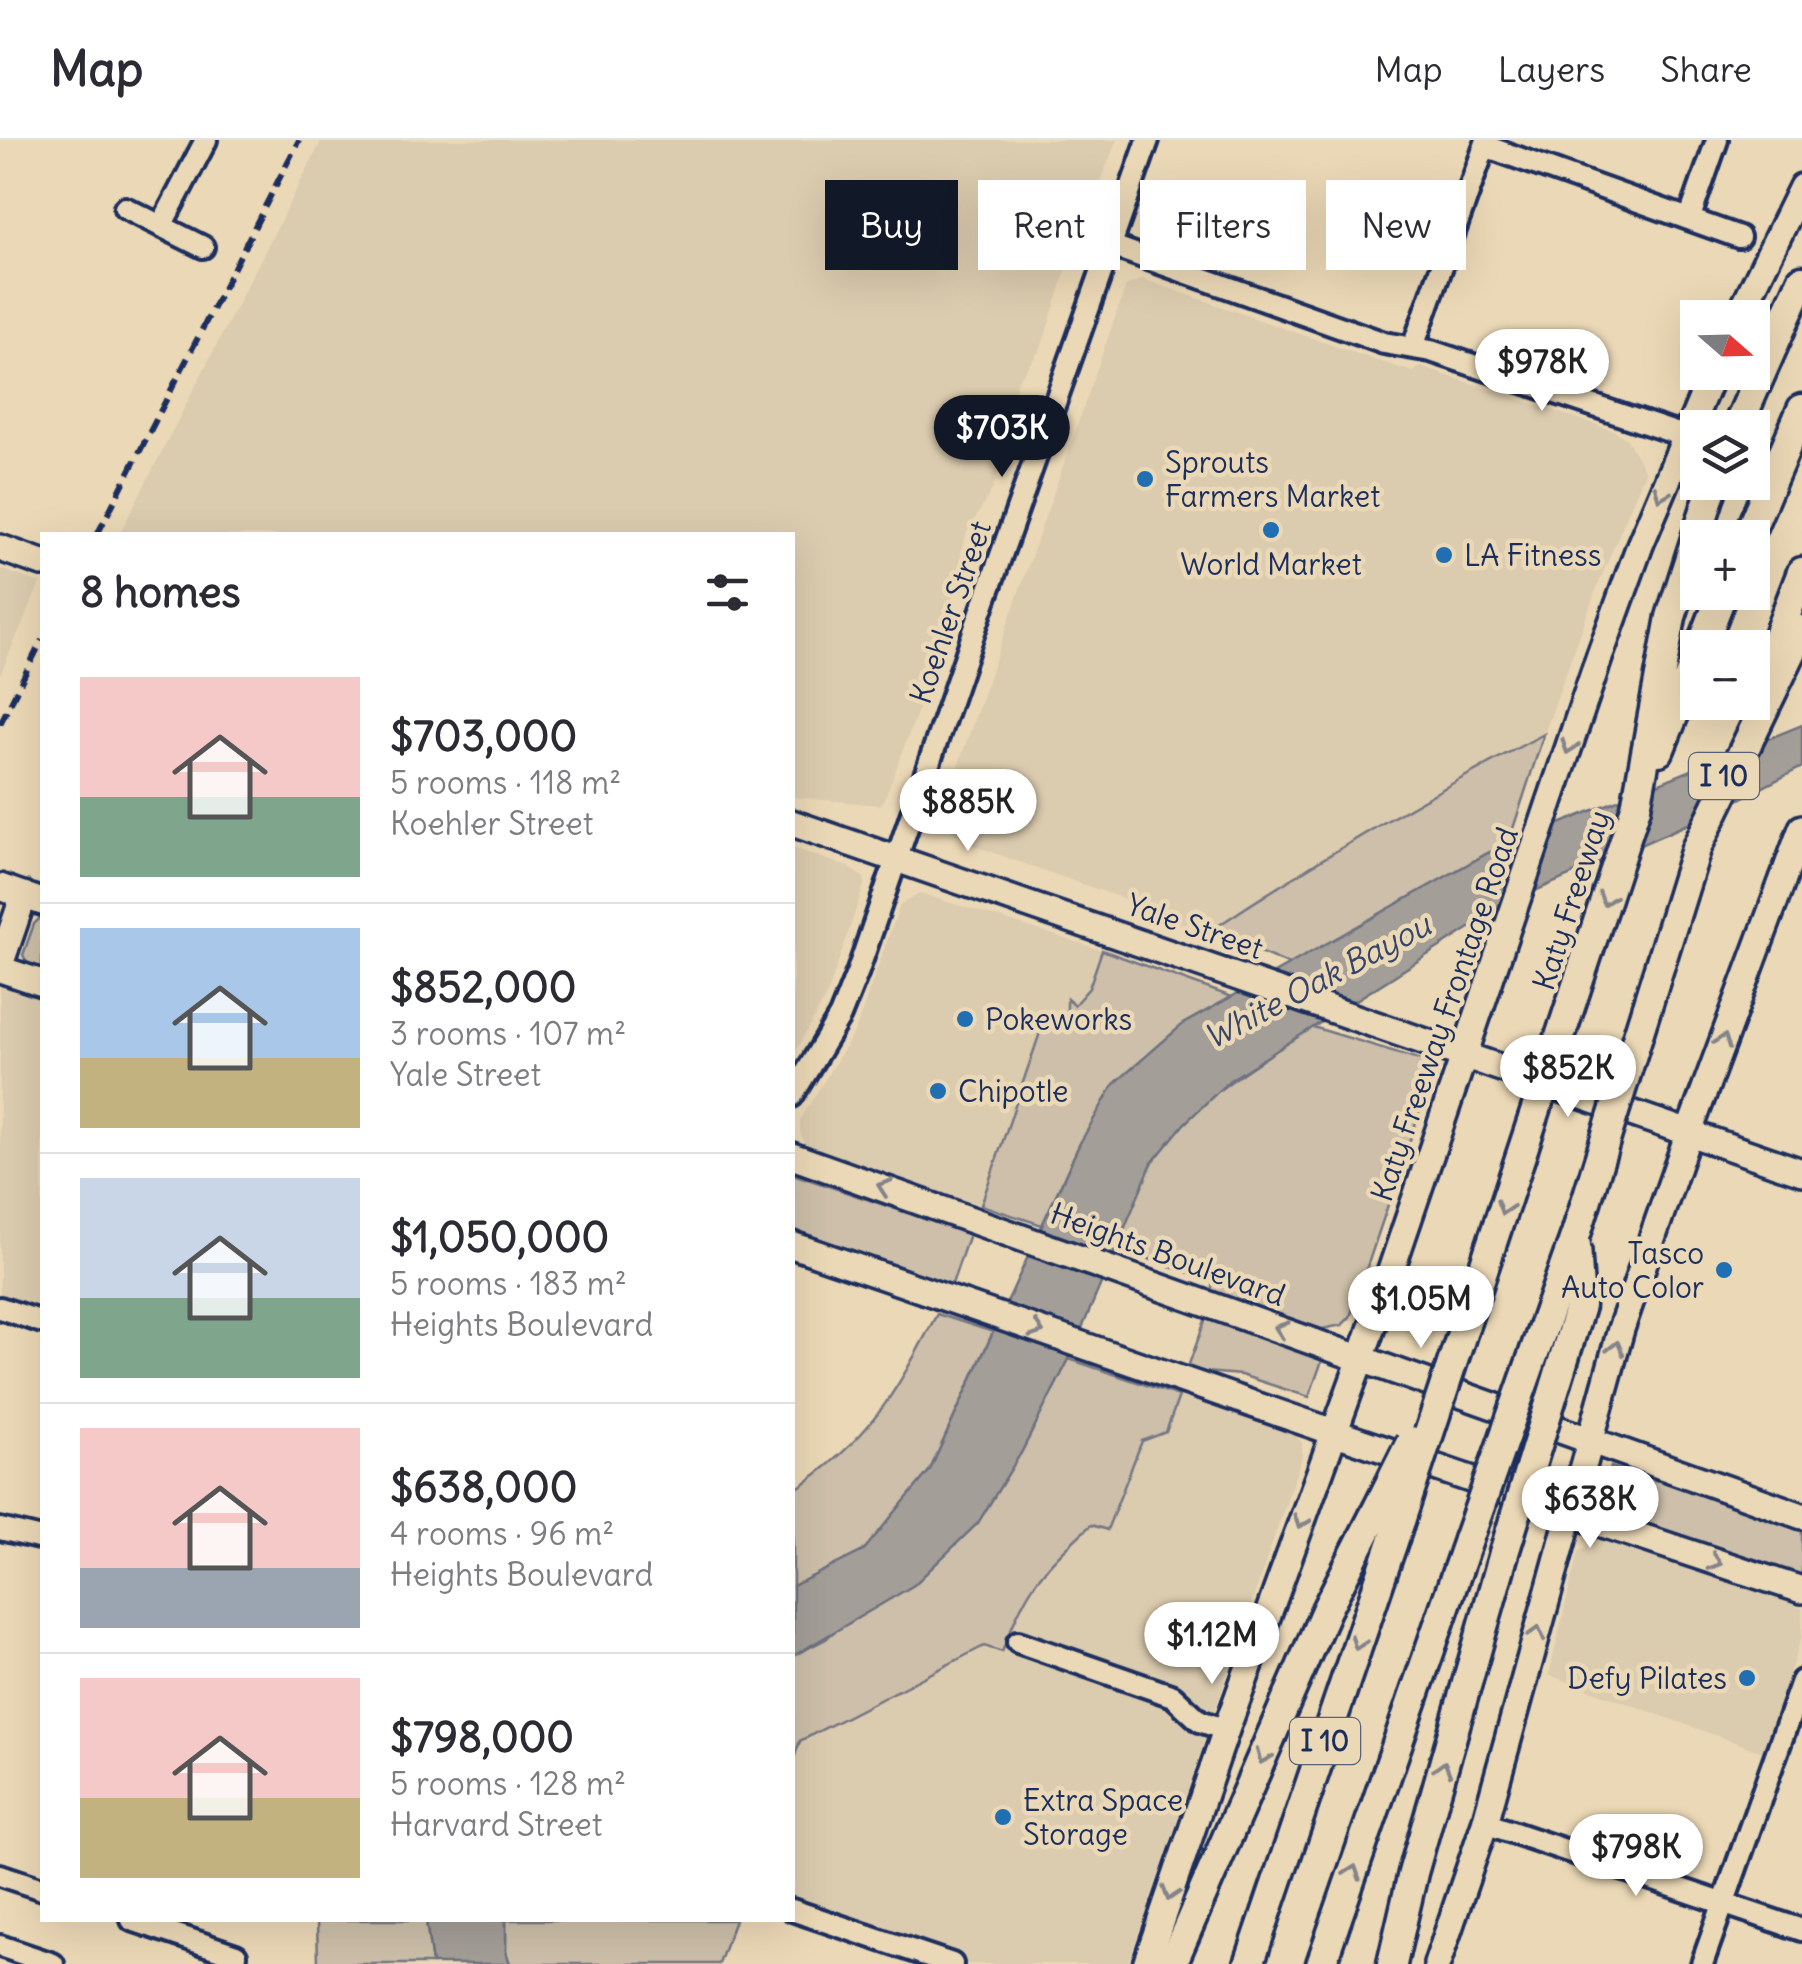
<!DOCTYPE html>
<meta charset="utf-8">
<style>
:root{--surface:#fff;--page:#f7f7f7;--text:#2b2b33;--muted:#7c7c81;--line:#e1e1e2;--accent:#111827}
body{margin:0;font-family:Delius,sans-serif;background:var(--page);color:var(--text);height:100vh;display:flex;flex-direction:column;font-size:38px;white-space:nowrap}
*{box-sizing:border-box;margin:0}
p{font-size:32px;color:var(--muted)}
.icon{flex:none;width:55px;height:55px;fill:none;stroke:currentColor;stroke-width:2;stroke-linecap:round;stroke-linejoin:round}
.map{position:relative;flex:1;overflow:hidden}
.drawer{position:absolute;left:40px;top:392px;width:755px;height:1390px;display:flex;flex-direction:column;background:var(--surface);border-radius:0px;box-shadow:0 10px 40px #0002}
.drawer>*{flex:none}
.guide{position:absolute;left:825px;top:40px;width:825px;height:90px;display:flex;gap:20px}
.needle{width:65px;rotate:110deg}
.fabs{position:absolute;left:1680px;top:160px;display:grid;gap:20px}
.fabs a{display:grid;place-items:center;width:90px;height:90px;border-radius:0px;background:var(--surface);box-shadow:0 10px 40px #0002;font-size:50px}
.price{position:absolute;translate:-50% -85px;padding:0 22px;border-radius:35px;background:#fff;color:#222;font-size:32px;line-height:65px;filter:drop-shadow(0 2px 5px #0008)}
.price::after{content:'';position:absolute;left:50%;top:60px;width:30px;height:22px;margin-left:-15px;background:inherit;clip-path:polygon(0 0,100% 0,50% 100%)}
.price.selected{background:var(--accent);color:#fff}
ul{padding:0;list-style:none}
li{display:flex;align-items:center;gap:30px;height:250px;padding:0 40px}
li+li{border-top:2px solid var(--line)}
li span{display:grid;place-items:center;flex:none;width:280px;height:200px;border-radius:0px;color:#555}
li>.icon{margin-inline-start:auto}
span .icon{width:120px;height:120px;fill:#fffc;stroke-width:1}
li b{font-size:42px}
h2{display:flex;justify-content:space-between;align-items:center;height:120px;padding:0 40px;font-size:42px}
.tag{padding:0 35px;border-radius:0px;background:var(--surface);box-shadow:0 10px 40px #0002;font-size:35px;line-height:90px}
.tag.selected{background:var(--accent);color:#fff}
header{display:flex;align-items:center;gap:60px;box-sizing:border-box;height:140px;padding:0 50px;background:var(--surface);border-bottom:2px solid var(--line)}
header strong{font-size:48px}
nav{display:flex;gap:55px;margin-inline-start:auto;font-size:35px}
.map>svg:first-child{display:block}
.built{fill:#dbcbaf}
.green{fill:#cdbfa9;stroke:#747784;stroke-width:2.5}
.water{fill:#a49e98;stroke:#6d7281;stroke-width:2.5}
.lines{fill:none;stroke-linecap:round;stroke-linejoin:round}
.minor-casing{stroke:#1b2f5e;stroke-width:28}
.major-casing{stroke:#1b2f5e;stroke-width:32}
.highway-casing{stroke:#1b2f5e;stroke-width:35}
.minor{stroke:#ebd8b6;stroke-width:20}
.major{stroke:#ebd8b6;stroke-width:25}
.highway{stroke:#ebd8b6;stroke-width:28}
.rail{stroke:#1b2f5e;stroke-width:6;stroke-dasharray:15 8;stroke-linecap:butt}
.highway-bridge-casing{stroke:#1b2f5e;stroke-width:35;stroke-linecap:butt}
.highway-bridge{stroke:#ebd8b6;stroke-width:28}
.oneway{stroke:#83848a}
.poi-dot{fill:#1f6fb2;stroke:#ebd8b6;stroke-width:4}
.labels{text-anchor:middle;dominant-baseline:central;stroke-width:9;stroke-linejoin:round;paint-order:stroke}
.shield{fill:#ebd8b6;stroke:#596278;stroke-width:2.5}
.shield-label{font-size:28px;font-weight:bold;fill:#1b2f5e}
.poi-label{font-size:30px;fill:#1b2f5e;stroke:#ebd8b6;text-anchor:start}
.street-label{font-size:30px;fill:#1b2f5e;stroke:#ebd8b6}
.water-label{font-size:32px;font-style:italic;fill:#36456a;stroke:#ebd8b6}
</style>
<header>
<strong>Map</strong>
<nav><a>Map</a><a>Layers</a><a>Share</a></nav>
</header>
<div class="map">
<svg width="1802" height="1824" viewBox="0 0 1802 1824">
<rect width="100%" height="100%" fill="#ebd8b6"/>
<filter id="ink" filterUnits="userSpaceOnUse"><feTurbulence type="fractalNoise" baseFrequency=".01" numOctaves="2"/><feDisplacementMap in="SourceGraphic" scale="20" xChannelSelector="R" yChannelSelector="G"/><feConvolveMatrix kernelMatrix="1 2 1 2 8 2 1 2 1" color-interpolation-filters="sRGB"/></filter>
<g filter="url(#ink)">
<path class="built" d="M 322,0 L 1117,0 L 1077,97 L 1041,208 L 1018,240 L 1002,287 L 1002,317 L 993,348 L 967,392 L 961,411 L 960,432 L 932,532 L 887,653 L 880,665 L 793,657 L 792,395 L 119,395 Z
M 1142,139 L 1366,217 L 1413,232 L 1421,227 L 1612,290 L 1627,299 L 1645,332 L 1596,450 L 1544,594 L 1449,643 L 1295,734 L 1210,791 L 1171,781 L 1164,773 L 972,705 L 951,690 L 943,669 L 1126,146 Z
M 0,429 L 40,443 L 0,535 Z
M 793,708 L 848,727 L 863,737 L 865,742 L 828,853 L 793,916 Z
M 919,753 L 1102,810 L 1089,847 L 1073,865 L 1068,860 L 1067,875 L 1046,876 L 981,1065 L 825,1017 L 806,1008 L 800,991 L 800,980 L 855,891 L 900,765 Z
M 0,844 L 42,858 L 42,1173 L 0,1158 Z
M 1179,1256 L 1288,1287 L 1302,1303 L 1302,1316 L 1128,1824 L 905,1824 L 911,1796 L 793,1757 L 792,1622 L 800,1601 L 984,1506 L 1002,1512 L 1017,1470 L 1046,1424 L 1091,1385 L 1107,1389 L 1143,1301 L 1166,1292 Z
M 1602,1396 L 1802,1468 L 1802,1496 L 1762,1612 L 1549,1535 L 1578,1412 Z"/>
<path class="green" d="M 1544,594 L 1507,707 L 1488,713 L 1290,825 L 1210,791 C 1318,719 1429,654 1544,594 Z
M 42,776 L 42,832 L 28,825 L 23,815 L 34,784 Z
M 1102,810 L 1232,857 L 1183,884 L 1080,1003 L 1042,1085 L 981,1065 L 1046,875 L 1067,875 L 1067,859 L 1074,865 L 1089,848 Z
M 1313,887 L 1422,920 L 1428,926 L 1430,941 L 1350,1177 L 1342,1185 L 1322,1189 L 1211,1151 L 1213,1141 L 1117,1108 C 1128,1081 1137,1047 1153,1022 C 1191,962 1254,924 1313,887 Z
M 793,1034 L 969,1094 L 951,1147 L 793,1089 Z
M 937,1174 L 993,1192 L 930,1330 L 905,1364 L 863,1411 L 793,1446 L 793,1351 C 871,1299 894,1255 937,1174 Z
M 1207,1175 L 1323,1218 L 1309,1257 L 1241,1235 L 1205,1232 L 1188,1227 Z
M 1069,1219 L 1179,1256 L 1166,1292 L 1142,1301 L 1107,1390 L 1091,1385 C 1041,1429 1025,1449 1002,1512 L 984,1506 L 800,1601 L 793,1621 L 793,1516 L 826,1499 L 1021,1313 Z
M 1611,1327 L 1649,1339 L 1725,1354 L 1802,1381 L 1802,1438 L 1599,1367 Z
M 317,1780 L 426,1780 L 432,1824 L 318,1824 Z
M 506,1780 L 735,1780 L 719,1824 L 510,1824 L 506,1812 Z"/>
<path class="water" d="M 1802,585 L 1802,627 L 1713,673 L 1514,760 L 1230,940 L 1184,984 L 1152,1023 L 1069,1219 L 1021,1313 L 978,1383 L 914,1445 L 793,1516 L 793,1446 L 863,1411 L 930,1330 L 1080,1003 L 1114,944 L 1183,884 L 1488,713 Z
M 426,1780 L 506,1780 L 506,1812 L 510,1824 L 432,1824 Z"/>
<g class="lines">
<g class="minor-casing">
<path id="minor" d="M 1485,6 L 1739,97
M 125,68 L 203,107
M 1690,77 L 1717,0
M 161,86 L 206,0
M 1112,106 L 1384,203 L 1431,211 L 1684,296
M 1413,207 L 1487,0
M 792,956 L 840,876 L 858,831 L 975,489 L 1148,0
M 0,1168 L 42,1182
M 0,1389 L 42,1399
M 1018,1502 L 1173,1556 L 1200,1581 L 1226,1590
M 1485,1683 L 1802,1790
M 0,1735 L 42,1749
M 792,1770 L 952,1824
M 132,1780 L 236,1815
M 0,1806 L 53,1824
M 1702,1824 L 1802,1541"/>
</g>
<g class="major-casing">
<path id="major" d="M 1738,178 L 1802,47
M 0,408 L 42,423
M 792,683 L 1802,1032
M 0,747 L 42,762
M 0,825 L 24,755
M 0,829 L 42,843
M 792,1016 L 1802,1376
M 792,1105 C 1129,1220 1464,1340 1802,1450
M 1146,1824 L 1226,1590 L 1361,1219 L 1600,515 L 1640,405 L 1713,232
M 1437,1824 L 1485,1683 L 1621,1189 L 1689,992 L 1802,688"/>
</g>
<g class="highway-casing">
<path id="highway" d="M 1737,288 L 1802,140
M 1747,398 L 1802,269
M 1701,508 L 1723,452
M 1766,527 L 1802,432
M 1659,611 L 1698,515
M 1636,667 L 1671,477 L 1714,342
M 1696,709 L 1802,490
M 1172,1824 L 1326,1470 L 1377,1370
M 1249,1824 L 1401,1378
M 1321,1824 L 1468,1400
M 1392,1824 L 1413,1733 L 1504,1413"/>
</g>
<use href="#minor" class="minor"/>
<use href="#major" class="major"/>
<use href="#highway" class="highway"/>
<path class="rail" d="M 97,395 L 299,0
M 0,584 L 42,500"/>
<g class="highway-bridge-casing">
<path id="highway-bridge" d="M 1377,1370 L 1411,1302
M 1401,1378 L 1636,667
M 1468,1400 L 1576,1094 L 1696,709
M 1504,1413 L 1580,1166 L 1576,1105"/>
</g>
<use href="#highway-bridge" class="highway-bridge"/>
</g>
<defs><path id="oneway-chevron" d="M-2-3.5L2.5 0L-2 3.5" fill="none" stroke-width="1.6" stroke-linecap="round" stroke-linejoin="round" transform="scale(2.5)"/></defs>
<g class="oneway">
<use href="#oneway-chevron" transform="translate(1661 354) rotate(112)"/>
<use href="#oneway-chevron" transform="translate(1569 607) rotate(109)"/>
<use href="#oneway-chevron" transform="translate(1606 759) rotate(108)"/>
<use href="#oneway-chevron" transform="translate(1723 901) rotate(-70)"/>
<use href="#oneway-chevron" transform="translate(884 1047) rotate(-161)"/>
<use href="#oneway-chevron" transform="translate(1504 1068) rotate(108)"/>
<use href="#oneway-chevron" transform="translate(1281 1189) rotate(-160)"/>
<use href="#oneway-chevron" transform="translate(1037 1190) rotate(19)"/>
<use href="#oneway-chevron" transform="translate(1616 1208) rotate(-75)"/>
<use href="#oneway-chevron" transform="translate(1301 1382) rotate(110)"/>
<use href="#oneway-chevron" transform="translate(1715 1422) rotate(18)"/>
<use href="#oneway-chevron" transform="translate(1537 1493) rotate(-75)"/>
<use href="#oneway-chevron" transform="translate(1358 1503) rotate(109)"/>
<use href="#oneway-chevron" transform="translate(1263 1617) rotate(113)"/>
<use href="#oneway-chevron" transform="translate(1443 1628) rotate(-74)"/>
<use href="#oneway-chevron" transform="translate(1353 1732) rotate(-71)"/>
<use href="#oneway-chevron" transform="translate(1170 1754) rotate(108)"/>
</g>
</g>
<g class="poi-dot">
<circle cx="1145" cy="339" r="10"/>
<circle cx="1271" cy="390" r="10"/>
<circle cx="1444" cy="415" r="10"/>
<circle cx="965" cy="879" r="10"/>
<circle cx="938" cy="951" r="10"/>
<circle cx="1724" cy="1130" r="10"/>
<circle cx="1747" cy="1538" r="10"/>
<circle cx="1003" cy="1677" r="10"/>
</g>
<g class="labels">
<g class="shield">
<rect x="1689" y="613" width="70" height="46" rx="8"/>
<rect x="1290" y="1578" width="70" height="46" rx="8"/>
</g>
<g class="shield-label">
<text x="1724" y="636">I 10</text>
<text x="1325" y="1601">I 10</text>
</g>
<g class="poi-label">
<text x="1165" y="322">Sprouts<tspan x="1165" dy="34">Farmers Market</tspan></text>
<text x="1464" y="415">LA Fitness</text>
<text x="1271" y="424" text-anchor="middle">World Market</text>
<text x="985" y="879">Pokeworks</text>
<text x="958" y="951">Chipotle</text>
<text x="1704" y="1113" text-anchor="end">Tasco<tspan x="1704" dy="34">Auto Color</tspan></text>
<text x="1727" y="1538" text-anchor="end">Defy Pilates</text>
<text x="1023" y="1660">Extra Space<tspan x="1023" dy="34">Storage</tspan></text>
</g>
<g class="street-label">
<text transform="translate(950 472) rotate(-71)">Koehler Street</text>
<text transform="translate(1571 760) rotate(-72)">Katy Freeway</text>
<text transform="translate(1195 786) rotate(19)">Yale Street</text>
<text transform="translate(1444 874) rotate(-71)">Katy Freeway Frontage Road</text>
<text transform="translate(1168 1114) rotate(20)">Heights Boulevard</text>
</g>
<g class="water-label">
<text transform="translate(1317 841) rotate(-28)">White Oak Bayou</text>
</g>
</g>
</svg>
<div class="fabs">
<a><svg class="needle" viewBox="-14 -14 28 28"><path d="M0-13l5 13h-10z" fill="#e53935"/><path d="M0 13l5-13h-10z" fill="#7c7c81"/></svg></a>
<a><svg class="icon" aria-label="layers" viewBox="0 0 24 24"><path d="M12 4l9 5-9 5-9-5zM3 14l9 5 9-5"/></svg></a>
<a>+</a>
<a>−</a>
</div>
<b class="price" style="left:1542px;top:274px">$978K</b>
<b class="price selected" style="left:1002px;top:340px">$703K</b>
<b class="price" style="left:968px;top:714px">$885K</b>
<b class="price" style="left:1568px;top:980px">$852K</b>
<b class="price" style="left:1421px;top:1211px">$1.05M</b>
<b class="price" style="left:1590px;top:1411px">$638K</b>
<b class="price" style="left:1212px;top:1547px">$1.12M</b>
<b class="price" style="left:1636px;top:1759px">$798K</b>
<div class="guide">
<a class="tag selected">Buy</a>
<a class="tag">Rent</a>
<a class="tag">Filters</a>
<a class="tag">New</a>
</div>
<section class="drawer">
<h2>8 homes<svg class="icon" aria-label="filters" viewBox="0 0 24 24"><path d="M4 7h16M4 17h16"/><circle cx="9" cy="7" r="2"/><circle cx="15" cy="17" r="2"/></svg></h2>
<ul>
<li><span style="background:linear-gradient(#f6c9c9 60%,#7fa58c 0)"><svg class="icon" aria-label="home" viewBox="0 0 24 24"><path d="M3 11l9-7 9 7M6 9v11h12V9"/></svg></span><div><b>$703,000</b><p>5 rooms · 118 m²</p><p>Koehler Street</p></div></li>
<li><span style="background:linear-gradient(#a9c7e8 65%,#c2b280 0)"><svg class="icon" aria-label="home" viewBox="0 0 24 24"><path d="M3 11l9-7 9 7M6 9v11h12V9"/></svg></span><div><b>$852,000</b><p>3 rooms · 107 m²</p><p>Yale Street</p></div></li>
<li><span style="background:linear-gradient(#c9d6e8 60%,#7fa58c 0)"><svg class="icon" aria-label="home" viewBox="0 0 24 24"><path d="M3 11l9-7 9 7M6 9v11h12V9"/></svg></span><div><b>$1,050,000</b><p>5 rooms · 183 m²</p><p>Heights Boulevard</p></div></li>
<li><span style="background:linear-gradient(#f6c9c9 70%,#9aa5b1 0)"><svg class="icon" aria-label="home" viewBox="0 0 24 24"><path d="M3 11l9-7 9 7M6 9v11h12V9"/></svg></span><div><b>$638,000</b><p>4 rooms · 96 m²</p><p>Heights Boulevard</p></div></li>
<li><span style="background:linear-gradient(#f6c9c9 60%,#c2b280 0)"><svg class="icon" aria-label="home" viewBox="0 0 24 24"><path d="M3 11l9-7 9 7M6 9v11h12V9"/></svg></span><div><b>$798,000</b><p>5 rooms · 128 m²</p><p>Harvard Street</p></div></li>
</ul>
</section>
</div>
